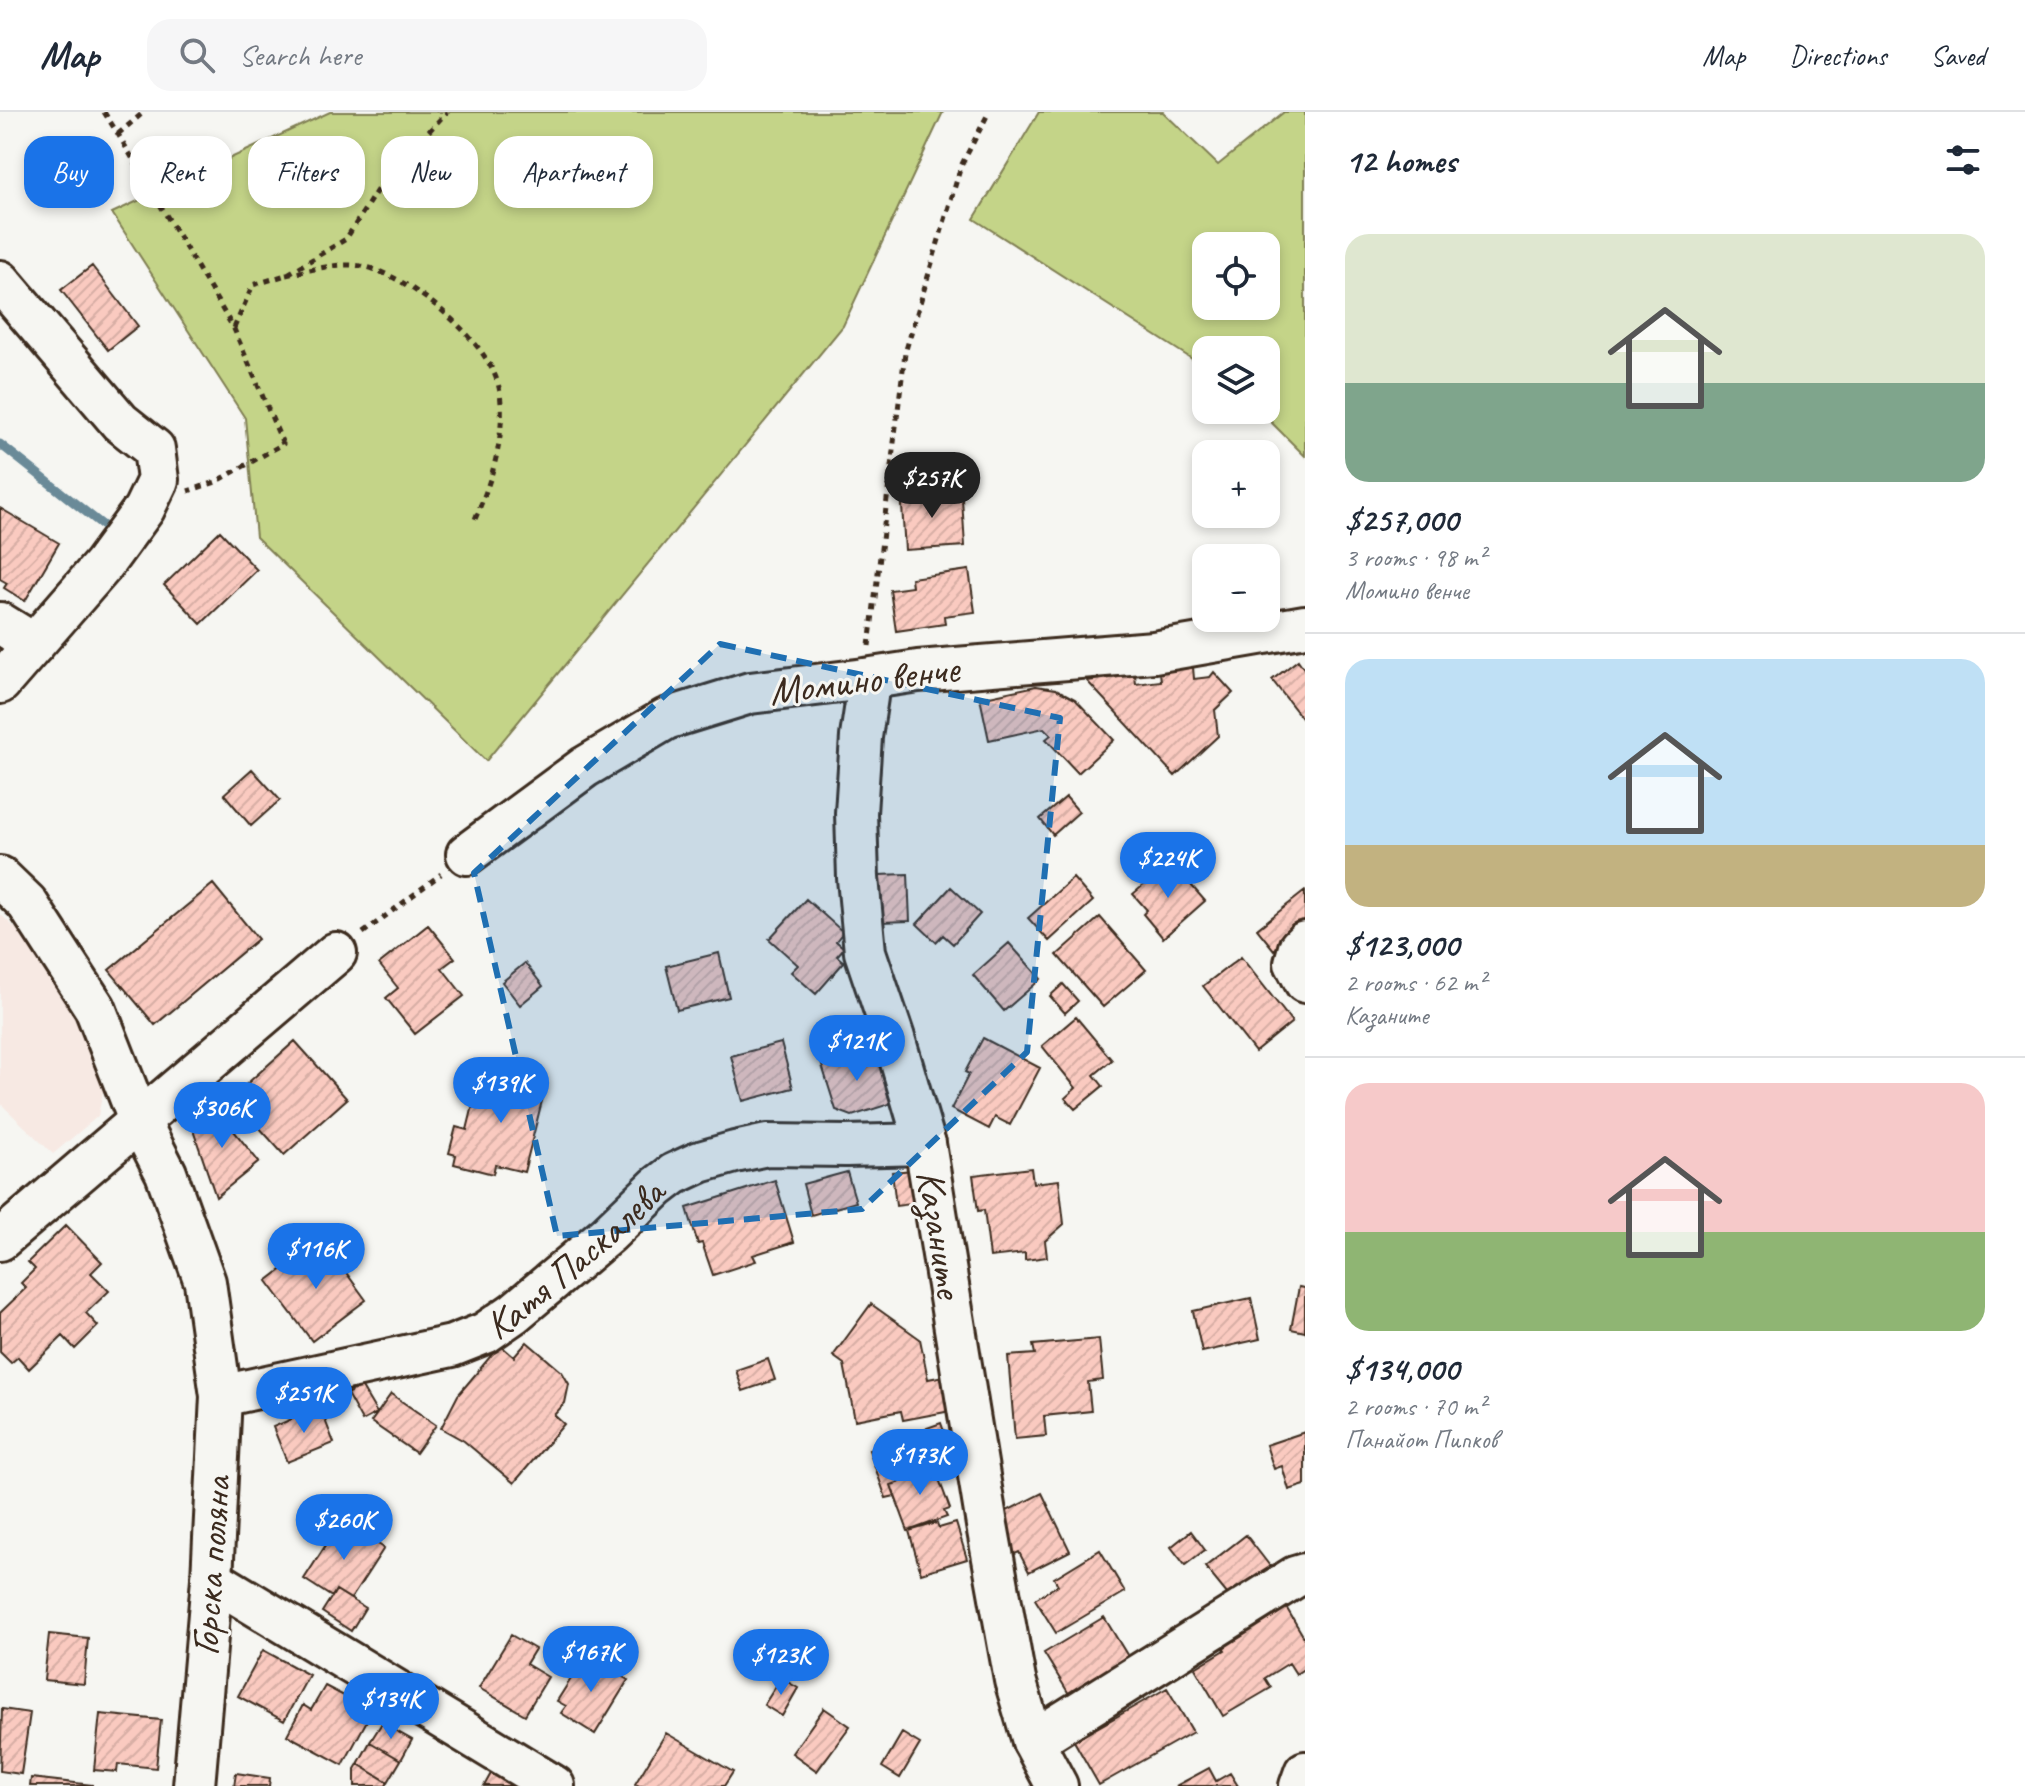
<!DOCTYPE html>
<meta charset="utf-8">
<style>
:root{--surface:#fff;--page:#f6f6f7;--text:#1f2937;--muted:#747a83;--line:#e0e1e3;--accent:#1a73e8}
body{margin:0;font-family:Caveat,sans-serif;background:var(--page);color:var(--text);height:100vh;display:flex;flex-direction:column;font-size:30px;white-space:nowrap}
*{box-sizing:border-box;margin:0}
p{font-size:26px;color:var(--muted)}
.icon{flex:none;width:44px;height:44px;fill:none;stroke:currentColor;stroke-width:2;stroke-linecap:round;stroke-linejoin:round}
.map{position:relative;flex:1;overflow:hidden}
.side{display:flex;flex-direction:column;background:var(--surface);width:720px}
.side>*{flex:none}
.guide{position:absolute;left:24px;top:24px;width:760px;height:72px;display:flex;gap:16px}
.fabs{position:absolute;left:1192px;top:120px;display:grid;gap:16px}
.fabs a{display:grid;place-items:center;width:88px;height:88px;border-radius:16px;background:var(--surface);box-shadow:0 4px 12px #0003;font-size:40px}
.price{position:absolute;translate:-50% -68px;padding:0 18px;border-radius:28px;background:var(--accent);color:#fff;font-size:26px;line-height:52px;filter:drop-shadow(0 2px 4px #0008)}
.price::after{content:'';position:absolute;left:50%;top:48px;width:24px;height:18px;margin-left:-12px;background:inherit;clip-path:polygon(0 0,100% 0,50% 100%)}
.price.active{background:#222;color:#fff}
ul{padding:0;list-style:none}
li{display:grid;align-content:center;gap:16px;height:424px;padding:0 40px}
li+li{border-top:2px solid var(--line)}
li span{display:grid;place-items:center;height:248px;border-radius:24px;color:#555}
li>.icon{margin-inline-start:auto}
span .icon{width:144px;height:144px;fill:#fffc;stroke-width:1}
li b{font-size:34px}
h2{display:flex;justify-content:space-between;align-items:center;height:96px;padding:0 40px;font-size:34px}
.tag{padding:0 28px;border-radius:24px;background:var(--surface);box-shadow:0 4px 12px #0003;font-size:28px;line-height:72px}
.tag.active{background:var(--accent);color:#fff}
header{display:flex;align-items:center;gap:48px;box-sizing:border-box;height:112px;padding:0 40px;background:var(--surface);border-bottom:2px solid var(--line)}
header strong{font-size:38px}
nav{display:flex;gap:44px;margin-inline-start:auto;font-size:28px}
.search{width:560px;height:72px;background:var(--page);display:flex;align-items:center;gap:20px;box-sizing:border-box;padding:0 28px;border-radius:24px;color:var(--muted);font-size:30px}
main{display:flex;flex:1;min-height:0}
.map>svg:first-child{display:block}
.built{fill:#f7e9e3}
.green{fill:#c4d488;stroke:#807f53;stroke-width:2;fill-rule:evenodd}
.lines{fill:none;stroke-linecap:round;stroke-linejoin:round}
.stream{stroke:#6a8a98;stroke-width:9}
.building{fill:url(#building-hatch);stroke:#3b2a1e;stroke-width:2}
.minor-casing{stroke:#3b2a1e;stroke-width:46}
.path{stroke:#3b2a1e;stroke-width:5;stroke-dasharray:6 6;stroke-linecap:butt}
.minor{stroke:#f6f6f2;stroke-width:40}
.marked{fill:#1f6fb2;fill-opacity:0.2;stroke:#1f6fb2;stroke-width:6;stroke-dasharray:16 10;stroke-linejoin:round}
.labels{text-anchor:middle;dominant-baseline:central;stroke-width:6;stroke-linejoin:round;paint-order:stroke}
.street-label{font-size:40px;fill:#3b2a1e;stroke:#f6f6f2}
</style>
<header>
<strong>Map</strong>
<div class="search"><svg class="icon" aria-label="search" viewBox="0 0 24 24"><circle cx="10" cy="10" r="6"/><path d="M15 15l6 6"/></svg>Search here</div>
<nav><a>Map</a><a>Directions</a><a>Saved</a></nav>
</header>
<main>
<div class="map">
<svg width="1305" height="1674" viewBox="0 0 1305 1674">
<defs>
<pattern id="building-hatch" width="6" height="6" patternUnits="userSpaceOnUse" patternTransform="scale(2)"><rect width="6" height="6" fill="#facac0"/><path d="M-1 1l2-2M0 6l6-6M5 7l2-2" fill="none" stroke="#d7aea5"/></pattern>
</defs>
<rect width="100%" height="100%" fill="#f6f6f2"/>
<filter id="ink" filterUnits="userSpaceOnUse"><feTurbulence type="fractalNoise" baseFrequency=".0125" numOctaves="2"/><feDisplacementMap in="SourceGraphic" scale="16" xChannelSelector="R" yChannelSelector="G"/><feConvolveMatrix kernelMatrix="1 2 1 2 8 2 1 2 1" color-interpolation-filters="sRGB"/></filter>
<g filter="url(#ink)">
<path class="built" d="M 0,802 L 19,819 L 79,912 L 106,965 L 98,1004 L 53,1042 L 0,991 Z"/>
<path class="green" d="M 330,0 L 943,0 L 843,214 L 486,649 L 256,425 L 245,306 L 112,101 Z
M 1039,0 L 1163,0 L 1218,53 L 1284,0 L 1305,0 L 1305,344 L 1259,298 L 1266,298 L 1266,238 L 1206,238 L 1206,256 L 974,107 ZM 1206,134 L 1266,134 L 1266,194 L 1206,194 Z"/>
<g class="lines">
<path class="stream" d="M 0,332 L 105,415"/>
</g>
<path class="building" d="M 92,154 L 138,214 L 108,238 L 61,178 Z
M 947,376 L 951,388 L 962,387 L 965,434 L 905,438 L 901,379 Z
M 0,396 L 59,431 L 25,489 L 4,476 L 7,471 L 0,467 Z
M 220,419 L 257,458 L 201,512 L 164,473 Z
M 969,458 L 975,500 L 944,504 L 945,512 L 896,519 L 890,478 L 912,475 L 911,466 Z
M 1298,548 L 1305,558 L 1305,610 L 1272,568 Z
M 1193,555 L 1194,567 L 1210,565 L 1214,560 L 1233,581 L 1215,598 L 1218,624 L 1175,664 L 1087,569 L 1135,563 L 1136,572 L 1161,569 L 1160,560 Z
M 1036,574 L 1056,577 L 1075,587 L 1114,628 L 1078,661 L 1046,627 L 1051,623 L 1044,616 L 989,628 L 980,586 Z
M 252,657 L 280,688 L 251,714 L 224,682 Z
M 1066,685 L 1079,700 L 1053,723 L 1040,707 Z
M 1171,750 L 1205,789 L 1163,826 L 1143,802 L 1147,798 L 1133,782 Z
M 908,762 L 910,809 L 880,810 L 878,763 Z
M 1073,766 L 1093,789 L 1049,829 L 1028,806 Z
M 213,772 L 258,827 L 155,913 L 109,858 Z
M 951,775 L 980,802 L 953,832 L 943,823 L 936,830 L 917,812 Z
M 1305,779 L 1305,812 L 1274,838 L 1257,817 Z
M 806,787 L 843,820 L 836,829 L 844,836 L 837,844 L 844,850 L 816,882 L 791,860 L 798,853 L 769,827 Z
M 1100,805 L 1146,858 L 1103,895 L 1057,843 Z
M 428,813 L 455,846 L 442,856 L 464,884 L 415,922 L 386,886 L 398,876 L 379,852 Z
M 1009,831 L 1041,867 L 1004,899 L 973,863 Z
M 719,841 L 729,885 L 677,898 L 666,854 Z
M 1241,845 L 1292,910 L 1255,940 L 1203,874 Z
M 525,851 L 543,874 L 520,893 L 502,870 Z
M 1063,872 L 1078,889 L 1065,901 L 1050,884 Z
M 1076,905 L 1112,948 L 1094,963 L 1103,974 L 1075,997 L 1065,986 L 1076,976 L 1042,934 Z
M 983,926 L 1040,956 L 1010,1013 L 995,1005 L 989,1017 L 951,997 L 969,962 L 965,960 Z
M 295,929 L 347,987 L 284,1043 L 232,985 Z
M 781,931 L 793,976 L 743,989 L 731,944 Z
M 846,935 L 850,950 L 878,942 L 899,989 L 852,1004 L 836,998 L 819,944 Z
M 508,958 L 538,966 L 536,971 L 546,973 L 524,1060 L 495,1053 L 493,1062 L 454,1052 L 456,1043 L 449,1041 L 456,1015 L 467,1018 L 477,977 L 495,981 L 500,962 L 506,963 Z
M 210,989 L 259,1050 L 216,1085 L 194,1021 L 202,996 Z
M 1031,1056 L 1033,1071 L 1059,1068 L 1064,1112 L 1045,1129 L 1047,1145 L 1025,1148 L 1025,1141 L 990,1145 L 984,1098 L 978,1099 L 973,1063 Z
M 924,1057 L 927,1090 L 896,1094 L 892,1060 Z
M 847,1060 L 856,1090 L 811,1103 L 803,1072 Z
M 775,1068 L 794,1130 L 753,1143 L 756,1149 L 713,1163 L 702,1131 L 698,1132 L 687,1096 Z
M 66,1113 L 102,1150 L 91,1161 L 109,1179 L 86,1201 L 98,1214 L 75,1237 L 63,1224 L 29,1257 L 18,1245 L 11,1251 L 0,1240 L 0,1201 L 26,1176 L 21,1171 L 35,1157 L 28,1150 Z
M 316,1131 L 329,1148 L 334,1144 L 366,1188 L 312,1229 L 267,1169 Z
M 1299,1175 L 1305,1176 L 1305,1220 L 1291,1217 Z
M 1251,1186 L 1260,1227 L 1202,1240 L 1193,1199 Z
M 871,1192 L 920,1227 L 928,1267 L 944,1264 L 951,1299 L 903,1308 L 901,1299 L 855,1308 L 844,1252 L 833,1244 Z
M 1099,1227 L 1103,1268 L 1088,1270 L 1091,1299 L 1044,1304 L 1046,1324 L 1015,1327 L 1008,1244 L 1035,1242 L 1033,1233 Z
M 527,1230 L 562,1260 L 569,1272 L 565,1291 L 554,1303 L 564,1312 L 514,1371 L 464,1329 L 441,1316 L 458,1283 L 500,1233 L 514,1245 Z
M 768,1247 L 775,1268 L 743,1279 L 736,1258 Z
M 361,1274 L 377,1301 L 362,1309 L 347,1282 Z
M 391,1282 L 436,1313 L 416,1341 L 371,1310 Z
M 320,1295 L 334,1331 L 287,1350 L 273,1315 Z
M 941,1311 L 947,1328 L 902,1343 L 896,1327 Z
M 1305,1320 L 1305,1373 L 1289,1378 L 1282,1354 L 1274,1357 L 1266,1333 Z
M 891,1331 L 901,1360 L 897,1361 L 900,1370 L 891,1373 L 895,1384 L 886,1386 L 869,1338 Z
M 929,1350 L 933,1360 L 936,1359 L 950,1397 L 944,1399 L 947,1405 L 908,1419 L 891,1373 L 900,1370 L 897,1361 Z
M 1042,1381 L 1070,1439 L 1029,1460 L 1019,1440 L 1013,1443 L 1001,1418 L 1001,1402 Z
M 342,1408 L 384,1436 L 351,1487 L 336,1478 L 332,1485 L 304,1467 Z
M 937,1411 L 939,1416 L 956,1411 L 967,1447 L 921,1461 L 909,1419 Z
M 1191,1419 L 1205,1438 L 1185,1453 L 1171,1435 Z
M 1246,1423 L 1276,1462 L 1236,1493 L 1205,1455 Z
M 1100,1438 L 1125,1480 L 1056,1521 L 1035,1487 L 1058,1473 L 1054,1466 Z
M 336,1478 L 365,1496 L 351,1519 L 322,1500 Z
M 1283,1490 L 1305,1527 L 1305,1556 L 1296,1562 L 1289,1551 L 1265,1566 L 1271,1576 L 1223,1604 L 1195,1556 L 1225,1538 L 1218,1528 Z
M 1104,1505 L 1132,1551 L 1072,1587 L 1044,1541 Z
M 49,1522 L 88,1526 L 84,1572 L 44,1568 Z
M 511,1523 L 535,1537 L 526,1552 L 548,1565 L 525,1603 L 479,1576 Z
M 263,1538 L 309,1563 L 284,1609 L 238,1584 Z
M 586,1543 L 628,1568 L 595,1622 L 561,1601 L 566,1594 L 557,1589 Z
M 781,1566 L 798,1576 L 782,1604 L 764,1593 Z
M 325,1574 L 348,1586 L 346,1591 L 370,1603 L 343,1653 L 287,1623 L 303,1593 L 311,1598 Z
M 1167,1576 L 1193,1620 L 1099,1673 L 1074,1629 Z
M 824,1596 L 850,1614 L 817,1659 L 792,1641 Z
M 2,1597 L 30,1601 L 21,1662 L 0,1659 Z
M 100,1602 L 161,1608 L 156,1656 L 118,1652 L 117,1660 L 94,1658 Z
M 382,1611 L 412,1628 L 401,1648 L 370,1630 Z
M 666,1621 L 733,1660 L 724,1674 L 639,1674 L 635,1672 Z
M 902,1621 L 920,1632 L 900,1666 L 882,1655 Z
M 370,1630 L 401,1648 L 388,1670 L 358,1652 Z
M 358,1652 L 388,1670 L 386,1674 L 355,1674 L 355,1657 Z
M 1209,1656 L 1216,1669 L 1230,1661 L 1238,1674 L 1176,1674 Z
M 493,1658 L 520,1674 L 484,1674 Z
M 236,1661 L 270,1666 L 269,1674 L 234,1674 Z
M 31,1666 L 92,1673 L 92,1674 L 30,1674 Z"/>
<g class="lines">
<g class="minor-casing">
<g id="minor">
<path d="M 0,169 L 120,310 L 154,337 L 158,368 L 144,397 L 103,453 L 0,571"/>
<path d="M 0,511 L 34,532"/>
<path d="M 865,567 L 867,585 L 861,625 L 856,701 L 858,766 L 865,840 L 894,926 L 925,1032 L 987,1413 L 1015,1568 L 1033,1629 L 1057,1674"/>
<path d="M 467,742 L 585,655 L 666,607 L 750,581 L 865,567 L 918,559 L 1154,540 L 1305,514"/>
<path d="M 0,765 L 27,791 L 95,896 L 139,1008 L 166,1061 L 205,1170 L 221,1284 L 212,1467 L 194,1674"/>
<path d="M 1305,830 L 1299,836 L 1295,851 L 1305,870"/>
<path d="M 0,1128 L 336,841"/>
<path id="s1" d="M 221,1284 L 452,1234 L 485,1221 L 514,1201 L 608,1122 L 657,1075 L 674,1062 L 700,1050 L 735,1040 L 767,1033 L 846,1034 L 925,1032"/>
<path d="M 212,1467 L 554,1674"/>
<path d="M 1033,1629 L 1295,1465 L 1305,1462"/>
<path d="M 1300,1674 L 1305,1660"/>
</g>
</g>
<path class="path" d="M 104,0 L 118,22 L 234,217 L 283,332 L 216,370 L 188,379
M 118,22 L 144,0
M 286,163 C 312,158 340,149 366,155 C 412,166 494,232 500,281 C 506,328 491,369 473,412
M 234,216 L 253,173 L 286,163 L 346,127 L 384,67 L 447,0
M 869,534 L 905,241 L 961,54 L 989,0
M 363,821 L 441,762"/>
<use href="#minor" class="minor"/>
</g>
</g>
<path class="marked" d="M 720,532 L 1060,606 L 1027,940 L 862,1097 L 557,1124 L 474,761 Z"/>
<g class="labels">
<g class="street-label">
<text transform="translate(864 568) rotate(-7)">Момино венче</text>
<text transform="translate(940 1122) rotate(81)">Казаните</text>
<text stroke="none"><textPath href="#s1" startOffset="388">Катя Паскалева</textPath></text>
<text transform="translate(211 1454) rotate(-86)">Горска поляна</text>
</g>
</g>
</svg>
<div class="fabs">
<a><svg class="icon" aria-label="locate" viewBox="0 0 24 24"><circle cx="12" cy="12" r="6"/><path d="M12 2v4M12 18v4M2 12h4M18 12h4"/></svg></a>
<a><svg class="icon" aria-label="layers" viewBox="0 0 24 24"><path d="M12 4l9 5-9 5-9-5zM3 14l9 5 9-5"/></svg></a>
<a>+</a>
<a>−</a>
</div>
<b class="price active" style="left:932px;top:408px">$257K</b>
<b class="price" style="left:1168px;top:788px">$224K</b>
<b class="price" style="left:857px;top:971px">$121K</b>
<b class="price" style="left:501px;top:1013px">$139K</b>
<b class="price" style="left:222px;top:1038px">$306K</b>
<b class="price" style="left:316px;top:1179px">$116K</b>
<b class="price" style="left:304px;top:1323px">$251K</b>
<b class="price" style="left:920px;top:1385px">$173K</b>
<b class="price" style="left:344px;top:1450px">$260K</b>
<b class="price" style="left:591px;top:1582px">$167K</b>
<b class="price" style="left:781px;top:1585px">$123K</b>
<b class="price" style="left:391px;top:1629px">$134K</b>
<div class="guide">
<a class="tag active">Buy</a>
<a class="tag">Rent</a>
<a class="tag">Filters</a>
<a class="tag">New</a>
<a class="tag">Apartment</a>
</div>
</div>
<section class="side">
<h2>12 homes<svg class="icon" aria-label="filters" viewBox="0 0 24 24"><path d="M4 7h16M4 17h16"/><circle cx="9" cy="7" r="2"/><circle cx="15" cy="17" r="2"/></svg></h2>
<ul>
<li><span style="background:linear-gradient(#dfe7d0 60%,#7fa58c 0)"><svg class="icon" aria-label="home" viewBox="0 0 24 24"><path d="M3 11l9-7 9 7M6 9v11h12V9"/></svg></span><div><b>$257,000</b><p>3 rooms · 98 m²</p><p>Момино венче</p></div></li>
<li><span style="background:linear-gradient(#bfe0f5 75%,#c2b280 0)"><svg class="icon" aria-label="home" viewBox="0 0 24 24"><path d="M3 11l9-7 9 7M6 9v11h12V9"/></svg></span><div><b>$123,000</b><p>2 rooms · 62 m²</p><p>Казаните</p></div></li>
<li><span style="background:linear-gradient(#f6c9c9 60%,#8fb573 0)"><svg class="icon" aria-label="home" viewBox="0 0 24 24"><path d="M3 11l9-7 9 7M6 9v11h12V9"/></svg></span><div><b>$134,000</b><p>2 rooms · 70 m²</p><p>Панайот Пипков</p></div></li>
</ul>
</section>
</main>
